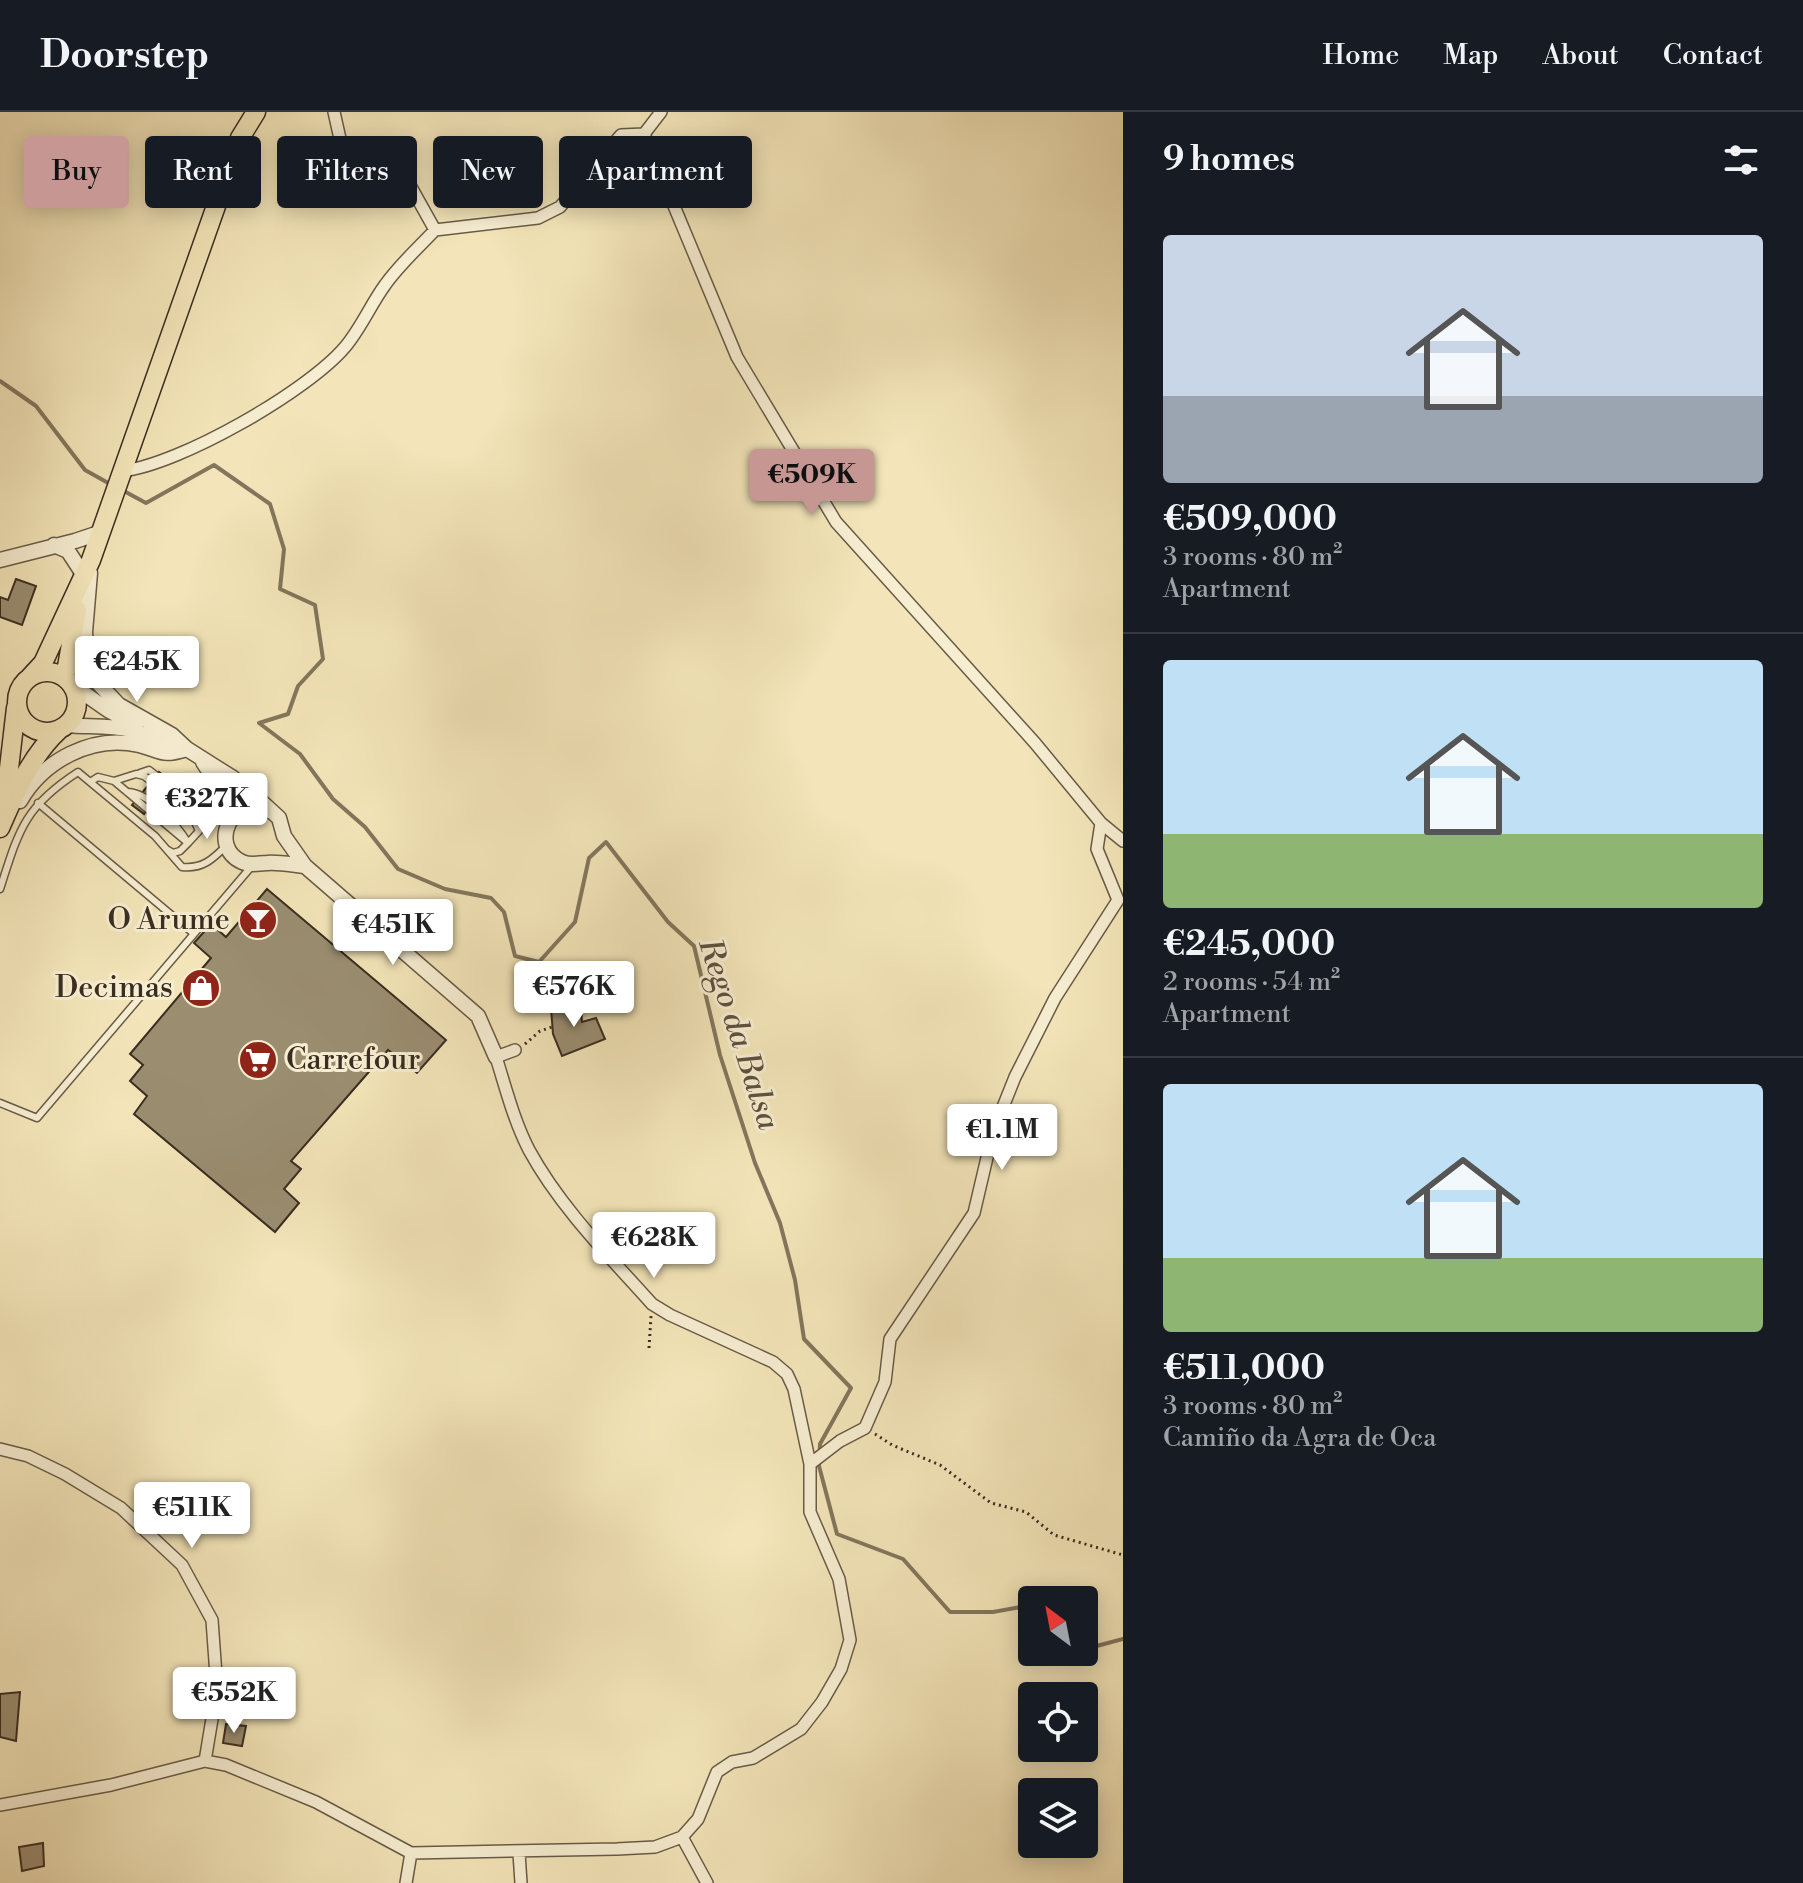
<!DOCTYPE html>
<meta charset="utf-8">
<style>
:root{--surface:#171b24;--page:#20242c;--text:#f1f3f6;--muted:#9ea1a6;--line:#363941;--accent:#c59692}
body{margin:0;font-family:"Libre Bodoni",serif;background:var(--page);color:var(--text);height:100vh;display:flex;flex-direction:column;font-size:30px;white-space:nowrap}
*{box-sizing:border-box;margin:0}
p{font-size:26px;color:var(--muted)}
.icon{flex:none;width:44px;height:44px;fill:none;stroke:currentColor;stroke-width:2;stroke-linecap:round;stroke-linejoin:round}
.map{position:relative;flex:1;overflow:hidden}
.drawer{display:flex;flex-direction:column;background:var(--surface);width:680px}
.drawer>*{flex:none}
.hud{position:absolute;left:24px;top:24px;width:760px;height:72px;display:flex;gap:16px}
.needle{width:52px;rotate:328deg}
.buttons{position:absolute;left:1018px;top:1474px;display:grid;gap:16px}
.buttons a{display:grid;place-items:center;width:80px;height:80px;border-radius:8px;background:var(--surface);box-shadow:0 4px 20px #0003;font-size:40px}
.price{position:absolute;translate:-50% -68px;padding:0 18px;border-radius:8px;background:#fff;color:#222;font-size:26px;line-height:52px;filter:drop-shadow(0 2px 4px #0008)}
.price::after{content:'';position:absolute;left:50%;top:48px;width:24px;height:18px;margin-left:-12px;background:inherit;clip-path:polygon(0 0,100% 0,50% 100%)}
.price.selected{background:var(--accent);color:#111}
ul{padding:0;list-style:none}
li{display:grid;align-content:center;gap:16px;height:424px;padding:0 40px}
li+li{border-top:2px solid var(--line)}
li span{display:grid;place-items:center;height:248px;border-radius:8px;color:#555}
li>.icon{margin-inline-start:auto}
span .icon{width:144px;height:144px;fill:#fffc;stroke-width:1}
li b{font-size:34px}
h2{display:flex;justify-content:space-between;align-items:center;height:96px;padding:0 40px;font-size:34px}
.tag{padding:0 28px;border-radius:8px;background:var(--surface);box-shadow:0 4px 20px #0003;font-size:28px;line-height:72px}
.tag.selected{background:var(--accent);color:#111}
header{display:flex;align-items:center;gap:48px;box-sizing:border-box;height:112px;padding:0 40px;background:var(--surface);border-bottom:2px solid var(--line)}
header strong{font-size:38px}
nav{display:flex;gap:44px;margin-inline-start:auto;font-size:28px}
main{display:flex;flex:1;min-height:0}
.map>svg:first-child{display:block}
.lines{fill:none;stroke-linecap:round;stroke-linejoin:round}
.stream{stroke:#83765d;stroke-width:4}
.building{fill:#9a8d70;stroke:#392d21;stroke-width:2}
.service-casing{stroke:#685b47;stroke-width:9}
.minor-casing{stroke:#685b47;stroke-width:14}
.tertiary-casing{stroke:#685b47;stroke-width:17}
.primary-casing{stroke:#392d21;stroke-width:21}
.path{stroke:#392d21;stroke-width:3;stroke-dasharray:2 4;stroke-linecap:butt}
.service{stroke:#f7eed2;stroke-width:6}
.minor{stroke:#f7eed2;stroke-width:11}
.tertiary{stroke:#f7eed2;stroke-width:14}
.primary{stroke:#f3e5b9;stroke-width:18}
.labels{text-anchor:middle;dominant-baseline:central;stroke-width:6;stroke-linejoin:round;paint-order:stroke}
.poi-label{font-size:30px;fill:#392d21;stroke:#f7eed2;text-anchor:end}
.water-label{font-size:32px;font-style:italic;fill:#5e513f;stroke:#f7eed2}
</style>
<header>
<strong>Doorstep</strong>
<nav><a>Home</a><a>Map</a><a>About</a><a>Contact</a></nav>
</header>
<main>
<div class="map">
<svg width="1123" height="1771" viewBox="0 0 1123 1771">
<rect width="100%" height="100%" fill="#f3e5b9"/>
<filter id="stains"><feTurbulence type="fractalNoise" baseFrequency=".0025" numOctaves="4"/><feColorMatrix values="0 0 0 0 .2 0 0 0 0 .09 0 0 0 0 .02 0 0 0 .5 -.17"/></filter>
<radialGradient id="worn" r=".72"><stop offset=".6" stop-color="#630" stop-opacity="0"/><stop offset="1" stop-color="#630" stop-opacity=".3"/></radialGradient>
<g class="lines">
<path class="stream" d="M 0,269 L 36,294 L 85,358 L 110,372
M 122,378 L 146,391 L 214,353 L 270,392 L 284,437 L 280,477 L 315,493 L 323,547 L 298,574 L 288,602 L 259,611 L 300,642 L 333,687 L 365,715 L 398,757 L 445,777 L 491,786 L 504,800 L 515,844 L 539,850 L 575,810 L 589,746 L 606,730 L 668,810 L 694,834 L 720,943 L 755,1051 L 780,1111 L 795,1168 L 804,1227 L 851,1276 L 820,1332 L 819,1354 L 837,1422 L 903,1447 L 950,1500 L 993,1500 L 1032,1493
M 1084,1528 L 1093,1535 L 1123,1527"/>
</g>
<path class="building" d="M 16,467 L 36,474 L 22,513 L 0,505 L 0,485 L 8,488 Z
M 159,660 L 171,669 L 161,680 L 173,690 L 164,700 L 152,691 L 144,702 L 132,693 Z
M 267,777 L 446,928 L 417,961 L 388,938 L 291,1049 L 301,1057 L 284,1077 L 299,1091 L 275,1120 L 134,1002 L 147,984 L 130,969 L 143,953 L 130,942 L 211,846 L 194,831 L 211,812 L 226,825 Z
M 581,893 L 582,910 L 596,906 L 605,927 L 562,944 L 553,922 L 551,896 Z
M 20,1580 L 16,1629 L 0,1625 L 0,1582 Z
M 226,1612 L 246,1614 L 242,1634 L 223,1631 Z
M 43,1731 L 44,1754 L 22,1759 L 19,1735 Z"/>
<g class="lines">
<g class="service-casing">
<path id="service" d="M 140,661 L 149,658 L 179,681 L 188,696
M 114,669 L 136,662 L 144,664 L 190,699 L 199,719 L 188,731 C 177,713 149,680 127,680
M 90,670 L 98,665 L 114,669 L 188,731 L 180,739 L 173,741 L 168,738
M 38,691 L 193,821
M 0,777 C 19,718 24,695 78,660 L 155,724 L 182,755 C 203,757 213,747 227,733
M 0,991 L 37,1006 L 251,755"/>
</g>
<g class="minor-casing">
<path id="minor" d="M 334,0 L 343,40 L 349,48 L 377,49 L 402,59 L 435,118
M 644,22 L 737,245 L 836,410 L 1035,631 L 1101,711
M 122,359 C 179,353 308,279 345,235 C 361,216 371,192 385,173 C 399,153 418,136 435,118 L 538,106 L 560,95 L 621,23 L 644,22 L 661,0
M 515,938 L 496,945 C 506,977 514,1009 529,1038 C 560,1095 609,1144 652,1192 L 670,1203 L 773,1250 L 787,1262 L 794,1277 L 810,1352
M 0,1337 L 28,1344 L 65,1362 L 121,1396 L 182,1453 L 212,1508 L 217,1577 L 205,1649
M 0,1693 L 111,1673 L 205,1649 L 226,1653 L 316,1690 L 411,1741 L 617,1737 L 655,1735 L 682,1725 L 698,1707 L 717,1660 L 732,1650 L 753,1646 L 801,1617 L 822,1590 L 841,1557 L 850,1528 L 839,1467 L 810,1400 L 810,1352 L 840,1329 L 865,1316 L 885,1270 L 890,1227 L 974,1101 L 993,1020 L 1015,965 L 1055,886 L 1118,788 L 1097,737 L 1101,711 L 1123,729
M 682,1725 L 707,1771
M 519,1741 L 521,1771
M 406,1771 L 411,1741"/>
</g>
<g class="tertiary-casing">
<path id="tertiary" d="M 54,433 L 68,439 L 85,465
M 0,448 L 75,429 L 102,420
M 90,461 L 85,520 L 87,549 L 99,572 L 119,593 L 172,623 L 187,637 L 233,666 L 255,684 L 279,706 L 284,724 L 305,754 L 478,904 L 496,945
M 72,573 L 108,598 L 136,613
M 66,613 C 88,615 109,613 131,618 C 146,622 158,631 174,634
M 203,650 C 216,669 224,689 227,712
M 20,689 C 43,649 92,622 139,633 C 163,639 160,645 187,637
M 270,699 C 233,679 207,734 242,750 C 251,754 259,751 267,751 C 280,750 293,753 305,754"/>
</g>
<g class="primary-casing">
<path id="primary" d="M17 590a30 30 0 1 1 60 0a30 30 0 1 1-60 0Z
M 30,565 L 43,551 L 91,448 L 240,26 L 256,0
M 65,566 L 77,498
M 2,689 L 8,665 L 16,596
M 0,716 C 16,680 30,645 59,618"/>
</g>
<path class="path" d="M 525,932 L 540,919 L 552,915
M 649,1236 L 651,1204
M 875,1322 L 892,1333 L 940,1353 L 991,1391 L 1026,1400 L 1054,1423 L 1123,1443"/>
<use href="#service" class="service"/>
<use href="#minor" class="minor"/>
<use href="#tertiary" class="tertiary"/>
<use href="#primary" class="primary"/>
</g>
<defs>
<g id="bar-disc" transform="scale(2)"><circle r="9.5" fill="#8f2418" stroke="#f7eed2"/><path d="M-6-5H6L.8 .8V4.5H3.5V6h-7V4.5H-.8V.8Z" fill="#fff"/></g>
<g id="shop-disc" transform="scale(2)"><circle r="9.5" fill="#8f2418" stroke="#f7eed2"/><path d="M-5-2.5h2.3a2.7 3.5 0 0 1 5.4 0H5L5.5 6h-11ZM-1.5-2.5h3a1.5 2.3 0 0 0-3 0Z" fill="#fff"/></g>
<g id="supermarket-disc" transform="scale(2)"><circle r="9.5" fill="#8f2418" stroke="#f7eed2"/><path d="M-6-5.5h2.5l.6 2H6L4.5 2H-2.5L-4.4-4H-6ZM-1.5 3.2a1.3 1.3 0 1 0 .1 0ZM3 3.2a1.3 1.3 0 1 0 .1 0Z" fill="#fff"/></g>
</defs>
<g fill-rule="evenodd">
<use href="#bar-disc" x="258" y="808"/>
<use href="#shop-disc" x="201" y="876"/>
<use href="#supermarket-disc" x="258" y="948"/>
</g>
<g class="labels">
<g class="poi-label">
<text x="230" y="808">O Arume</text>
<text x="173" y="876">Decimas</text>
<text x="286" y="948" text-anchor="start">Carrefour</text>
</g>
<g class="water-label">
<text transform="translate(739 922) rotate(72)">Rego da Balsa</text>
</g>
</g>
<rect width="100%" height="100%" filter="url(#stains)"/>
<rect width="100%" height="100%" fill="url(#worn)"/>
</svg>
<div class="buttons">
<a><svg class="needle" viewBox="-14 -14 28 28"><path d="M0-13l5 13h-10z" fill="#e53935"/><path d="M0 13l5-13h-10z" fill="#9ea1a6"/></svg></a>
<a><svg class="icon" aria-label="locate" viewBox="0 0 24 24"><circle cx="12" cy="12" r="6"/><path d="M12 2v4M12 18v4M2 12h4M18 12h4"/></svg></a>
<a><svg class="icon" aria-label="layers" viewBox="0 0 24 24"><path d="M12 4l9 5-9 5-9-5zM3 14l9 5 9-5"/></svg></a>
</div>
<b class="price selected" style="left:812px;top:405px">€509K</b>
<b class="price" style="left:137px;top:592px">€245K</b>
<b class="price" style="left:207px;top:729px">€327K</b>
<b class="price" style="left:393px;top:855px">€451K</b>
<b class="price" style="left:574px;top:917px">€576K</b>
<b class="price" style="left:1002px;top:1060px">€1.1M</b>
<b class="price" style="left:654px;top:1168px">€628K</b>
<b class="price" style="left:192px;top:1438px">€511K</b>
<b class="price" style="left:234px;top:1623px">€552K</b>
<div class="hud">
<a class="tag selected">Buy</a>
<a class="tag">Rent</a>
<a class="tag">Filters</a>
<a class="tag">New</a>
<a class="tag">Apartment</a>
</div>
</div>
<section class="drawer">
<h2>9 homes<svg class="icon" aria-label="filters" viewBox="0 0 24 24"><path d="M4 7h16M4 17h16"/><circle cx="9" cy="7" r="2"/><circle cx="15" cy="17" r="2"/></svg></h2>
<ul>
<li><span style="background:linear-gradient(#c9d6e8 65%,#9aa5b1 0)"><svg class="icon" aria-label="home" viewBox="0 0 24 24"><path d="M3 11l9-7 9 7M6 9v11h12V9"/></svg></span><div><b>€509,000</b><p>3 rooms · 80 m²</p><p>Apartment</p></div></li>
<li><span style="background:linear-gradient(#bfe0f5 70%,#8fb573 0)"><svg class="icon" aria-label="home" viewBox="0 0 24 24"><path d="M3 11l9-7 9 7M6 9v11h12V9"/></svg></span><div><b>€245,000</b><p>2 rooms · 54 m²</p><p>Apartment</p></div></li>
<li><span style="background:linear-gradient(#bfe0f5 70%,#8fb573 0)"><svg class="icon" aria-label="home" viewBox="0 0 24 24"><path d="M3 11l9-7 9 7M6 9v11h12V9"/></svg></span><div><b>€511,000</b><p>3 rooms · 80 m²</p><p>Camiño da Agra de Oca</p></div></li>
</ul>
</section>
</main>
